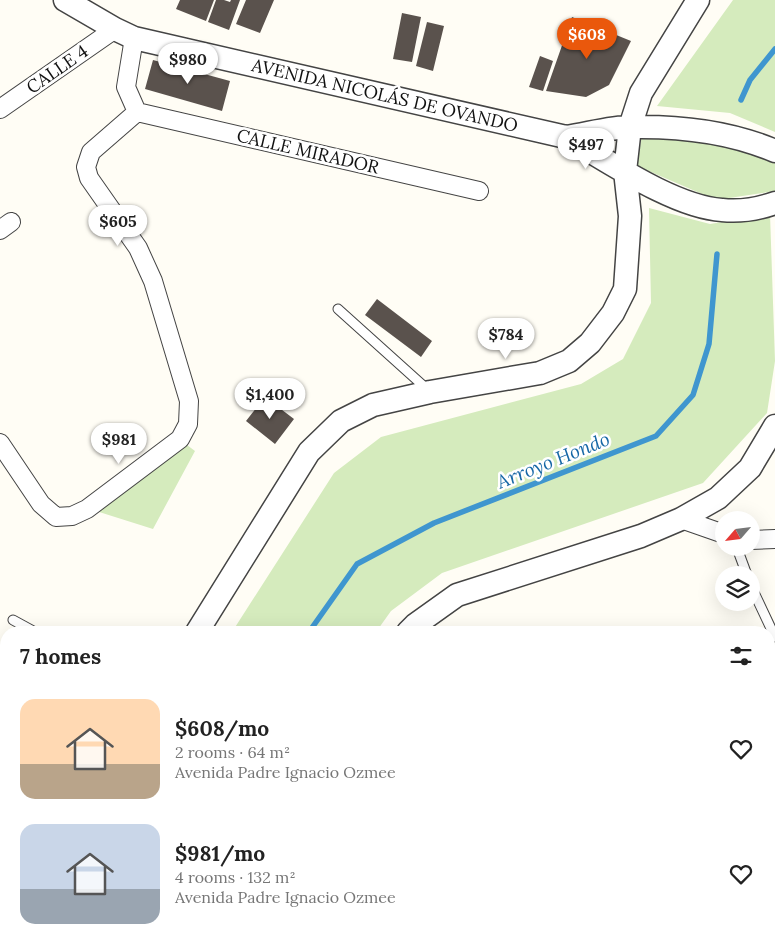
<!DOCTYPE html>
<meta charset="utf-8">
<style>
:root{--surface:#fff;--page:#f2f2f2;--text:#222;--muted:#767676;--accent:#ea580c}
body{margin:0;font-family:Lora,serif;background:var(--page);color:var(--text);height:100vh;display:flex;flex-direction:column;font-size:19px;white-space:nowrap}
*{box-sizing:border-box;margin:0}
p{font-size:16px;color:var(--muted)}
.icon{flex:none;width:28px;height:28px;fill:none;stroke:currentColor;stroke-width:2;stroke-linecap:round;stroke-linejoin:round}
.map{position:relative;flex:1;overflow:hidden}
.details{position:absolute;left:0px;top:626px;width:775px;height:321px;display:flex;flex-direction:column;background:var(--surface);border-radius:20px 20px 0 0;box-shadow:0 5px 20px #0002}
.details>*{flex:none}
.needle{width:32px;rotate:242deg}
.fabs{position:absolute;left:715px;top:511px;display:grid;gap:10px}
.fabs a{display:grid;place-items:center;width:45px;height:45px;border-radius:50%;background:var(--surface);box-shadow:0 5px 20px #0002;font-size:25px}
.price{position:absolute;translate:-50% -42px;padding:0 11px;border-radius:18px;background:#fff;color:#222;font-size:16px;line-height:32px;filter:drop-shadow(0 1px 2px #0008)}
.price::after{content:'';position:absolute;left:50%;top:30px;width:15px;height:11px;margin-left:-8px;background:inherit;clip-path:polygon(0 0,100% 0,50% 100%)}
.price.on{background:var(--accent);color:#fff}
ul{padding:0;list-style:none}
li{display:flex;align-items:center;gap:15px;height:125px;padding:0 20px}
li span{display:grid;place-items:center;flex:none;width:140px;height:100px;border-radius:15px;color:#555}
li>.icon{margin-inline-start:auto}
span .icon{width:60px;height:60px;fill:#fffc;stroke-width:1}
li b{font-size:21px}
h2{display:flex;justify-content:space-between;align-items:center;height:60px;padding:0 20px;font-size:21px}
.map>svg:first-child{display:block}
.green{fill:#d5ebbd}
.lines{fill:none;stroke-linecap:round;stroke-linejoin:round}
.stream{stroke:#3f96cf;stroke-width:5.5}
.building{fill:#5a524d}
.service-casing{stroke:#444;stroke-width:11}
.minor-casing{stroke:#444;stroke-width:20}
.tertiary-casing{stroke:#444;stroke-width:25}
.service{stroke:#fff;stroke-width:9}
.minor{stroke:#fff;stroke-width:18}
.tertiary{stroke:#fff;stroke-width:22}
.labels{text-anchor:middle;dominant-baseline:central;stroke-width:5;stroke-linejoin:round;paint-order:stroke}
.street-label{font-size:18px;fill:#111;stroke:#fff}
.water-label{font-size:19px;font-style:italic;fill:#1768a6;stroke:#fff}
</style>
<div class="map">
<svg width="775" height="947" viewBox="0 0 775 947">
<rect width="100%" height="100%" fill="#fffdf5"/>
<path class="green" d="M 733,0 L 775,0 L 775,132 L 730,113 L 657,106 Z
M 642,133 L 711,136 L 775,160 L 775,191 L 716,200 L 637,166 Z
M 649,208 L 710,224 L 770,214 L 775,361 L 767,413 L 703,483 L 442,573 L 391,611 L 376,632 L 232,632 L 334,473 L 381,437 L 581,384 L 623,359 L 651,303 Z
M 187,445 L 195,451 L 153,529 L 96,511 Z
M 6,906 L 6,941 L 217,941 L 212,947 L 0,947 L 0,911 Z"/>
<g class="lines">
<path class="stream" d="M 741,100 L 750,80 L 775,49
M 309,632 L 357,564 L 434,523 L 656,436 L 693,395 L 709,344 L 717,254
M 114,947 L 123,941"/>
</g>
<path class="building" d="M 180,0 L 214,0 L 206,21 L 176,9 Z
M 216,0 L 224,0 L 230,2 L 231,0 L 240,0 L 229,30 L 208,22 Z
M 246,0 L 274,0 L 260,33 L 236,24 Z
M 402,13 L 421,17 L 412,62 L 393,59 Z
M 572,17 L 631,41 L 609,85 L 586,97 L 546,91 Z
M 427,22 L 444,26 L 433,71 L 416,66 Z
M 540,56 L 553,61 L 543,91 L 529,87 Z
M 153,60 L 230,81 L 222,111 L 145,89 Z
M 377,299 L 432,341 L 421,357 L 365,315 Z
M 265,397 L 294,419 L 275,444 L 246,421 Z"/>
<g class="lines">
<g class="service-casing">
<path id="service" d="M 338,309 L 428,390
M 737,548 L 747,575
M 751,586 L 775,637
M 13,620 L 35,632"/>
</g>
<g class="minor-casing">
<path id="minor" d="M 134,38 L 126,87 L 137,112
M 0,109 L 115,29
M 137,112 L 479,191
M 0,230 L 11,222
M 0,443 L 41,504 L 56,517 L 72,516 L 87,509 L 180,439 L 188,424 L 189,401 L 153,281 L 138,248 L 89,178 L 86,167 L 91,152 L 137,112
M 681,519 L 724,534
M 751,540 L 775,539
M 604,941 L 607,947"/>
</g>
<g class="tertiary-casing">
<path id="tertiary" d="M 65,0 L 115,29 L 134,38 L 566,137 C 608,161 674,207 722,210 C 740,212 758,209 775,203
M 566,137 C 587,134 610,127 631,127 C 679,126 731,132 775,151
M 197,632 L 309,452 L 341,421 L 373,405 L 430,392 L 540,373 L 569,361 L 590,343 L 613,313 L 625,289 L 630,216 L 625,171 L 630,127 L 641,93 L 698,0
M 408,632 L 415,625 L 457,595 L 641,536 L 681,519 L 718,498 L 750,468 L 775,426
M 0,879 L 6,876
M 244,947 L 248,941"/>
</g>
<use href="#service" class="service"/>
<use href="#minor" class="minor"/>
<use href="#tertiary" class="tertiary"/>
</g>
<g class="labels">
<g class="street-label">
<text transform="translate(57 69) rotate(-35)">CALLE 4</text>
<text transform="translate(385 95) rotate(13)">AVENIDA NICOLÁS DE OVANDO</text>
<text transform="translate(308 151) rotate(13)">CALLE MIRADOR</text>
</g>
<g class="water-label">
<text transform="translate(553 460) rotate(-22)">Arroyo Hondo</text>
</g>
</g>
</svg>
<div class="fabs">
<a><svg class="needle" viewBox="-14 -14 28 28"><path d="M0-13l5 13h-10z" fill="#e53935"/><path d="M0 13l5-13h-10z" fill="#767676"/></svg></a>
<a><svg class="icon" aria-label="layers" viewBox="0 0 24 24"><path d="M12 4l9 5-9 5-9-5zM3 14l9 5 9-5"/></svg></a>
</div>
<b class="price on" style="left:587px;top:60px">$608</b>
<b class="price" style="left:188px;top:85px">$980</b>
<b class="price" style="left:586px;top:170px">$497</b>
<b class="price" style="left:118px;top:247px">$605</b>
<b class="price" style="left:506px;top:360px">$784</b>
<b class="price" style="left:270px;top:420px">$1,400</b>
<b class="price" style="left:119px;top:465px">$981</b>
<section class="details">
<h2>7 homes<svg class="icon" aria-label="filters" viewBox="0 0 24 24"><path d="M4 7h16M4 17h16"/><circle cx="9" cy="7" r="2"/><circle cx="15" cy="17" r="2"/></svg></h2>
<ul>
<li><span style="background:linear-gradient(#ffd9b3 65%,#b9a48a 0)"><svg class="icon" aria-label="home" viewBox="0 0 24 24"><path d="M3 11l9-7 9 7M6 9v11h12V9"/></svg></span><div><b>$608/mo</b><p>2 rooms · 64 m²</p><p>Avenida Padre Ignacio Ozmee</p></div><svg class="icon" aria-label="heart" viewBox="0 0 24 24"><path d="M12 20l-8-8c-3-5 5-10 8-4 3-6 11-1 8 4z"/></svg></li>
<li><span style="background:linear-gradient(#c9d6e8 65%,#9aa5b1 0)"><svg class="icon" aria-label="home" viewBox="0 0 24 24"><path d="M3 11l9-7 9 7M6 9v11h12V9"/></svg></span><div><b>$981/mo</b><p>4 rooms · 132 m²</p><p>Avenida Padre Ignacio Ozmee</p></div><svg class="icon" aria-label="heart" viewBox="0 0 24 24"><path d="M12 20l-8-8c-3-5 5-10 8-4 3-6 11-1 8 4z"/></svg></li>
</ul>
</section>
</div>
